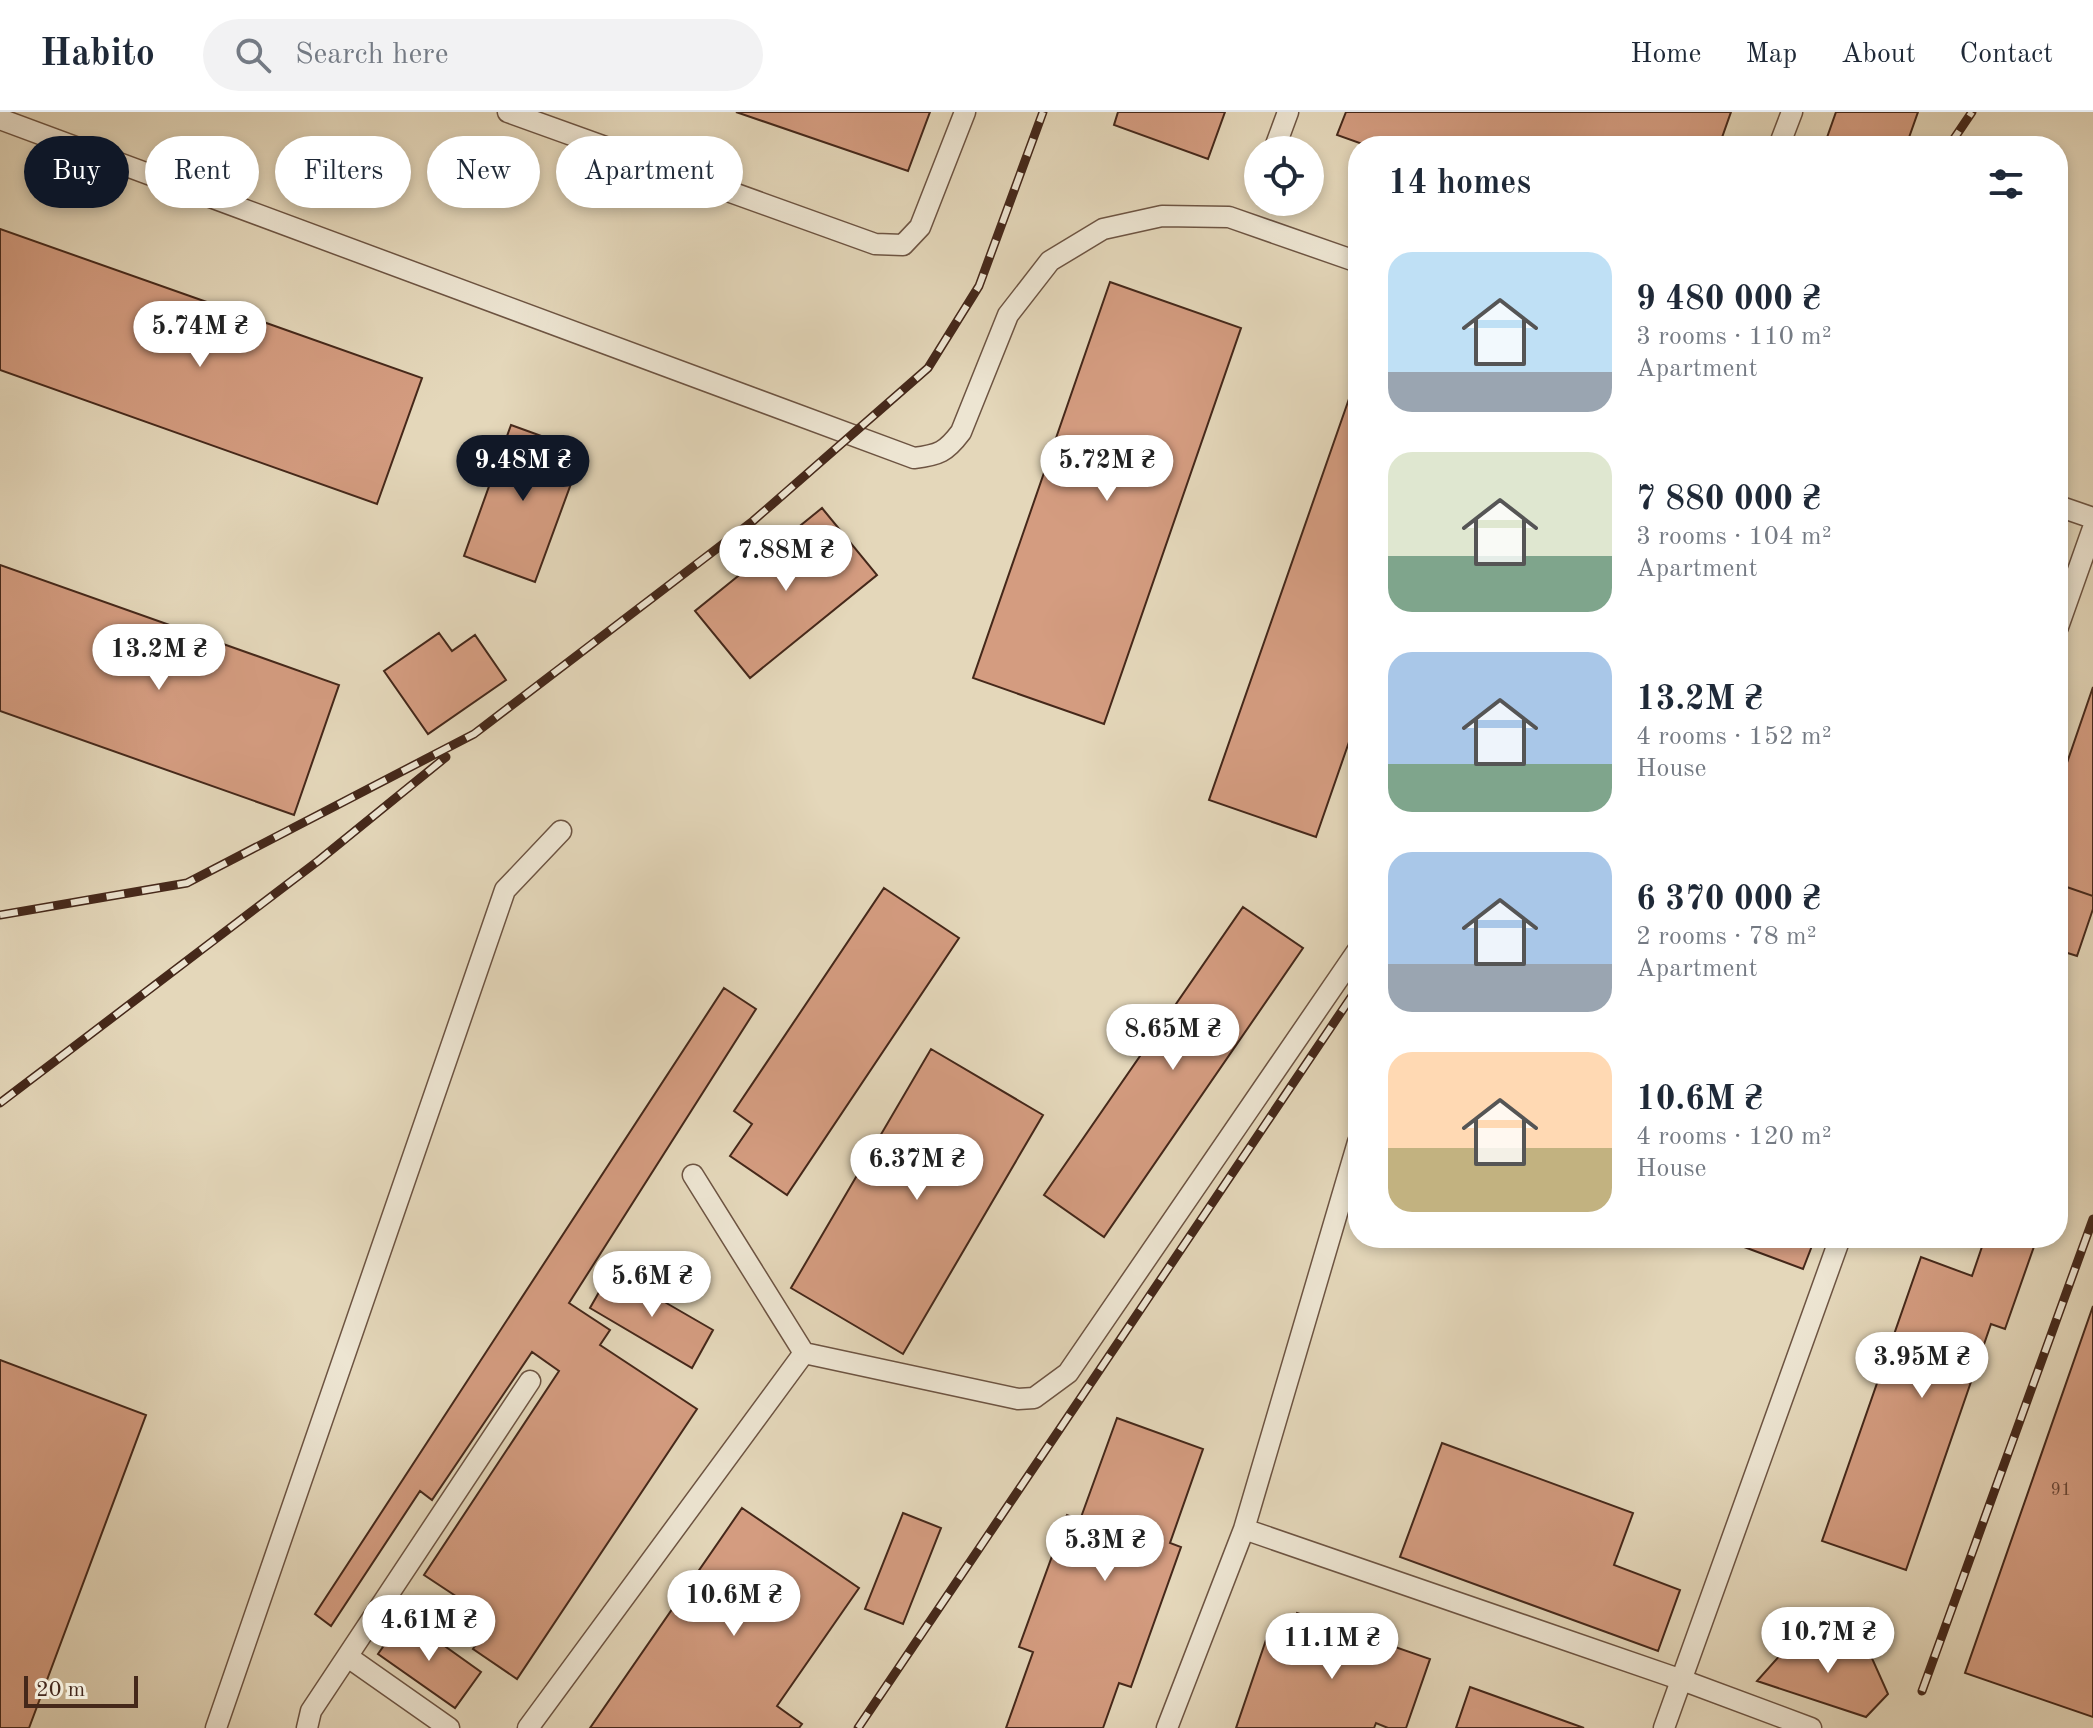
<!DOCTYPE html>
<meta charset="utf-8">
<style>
:root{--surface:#fff;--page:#f2f2f3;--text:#1f2937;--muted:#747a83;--line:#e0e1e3;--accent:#111827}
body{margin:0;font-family:"Old Standard TT",serif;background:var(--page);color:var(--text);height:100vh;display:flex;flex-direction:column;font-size:30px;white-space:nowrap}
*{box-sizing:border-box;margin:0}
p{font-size:26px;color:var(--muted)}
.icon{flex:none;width:44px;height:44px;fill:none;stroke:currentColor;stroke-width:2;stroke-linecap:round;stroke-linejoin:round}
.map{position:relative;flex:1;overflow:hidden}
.side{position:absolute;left:1348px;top:24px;width:720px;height:1112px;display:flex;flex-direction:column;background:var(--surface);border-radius:32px;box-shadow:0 4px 12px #0003}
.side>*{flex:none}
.guide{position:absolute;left:24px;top:24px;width:760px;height:72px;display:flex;gap:16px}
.fabs{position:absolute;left:1244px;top:24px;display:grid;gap:16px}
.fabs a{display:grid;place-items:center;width:80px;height:80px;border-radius:50%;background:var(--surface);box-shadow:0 4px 12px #0003;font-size:40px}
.scale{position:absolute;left:24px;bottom:20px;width:114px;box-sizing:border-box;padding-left:8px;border:4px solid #45281a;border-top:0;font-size:22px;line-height:28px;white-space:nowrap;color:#45281a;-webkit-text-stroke:6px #ede5d2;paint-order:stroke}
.price{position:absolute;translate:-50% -68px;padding:0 18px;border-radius:28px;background:#fff;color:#222;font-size:26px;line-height:52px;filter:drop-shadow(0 2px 4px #0008)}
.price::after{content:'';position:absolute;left:50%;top:48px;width:24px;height:18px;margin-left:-12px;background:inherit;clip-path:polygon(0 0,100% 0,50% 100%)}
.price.current{background:var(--accent);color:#fff}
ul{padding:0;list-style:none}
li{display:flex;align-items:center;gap:24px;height:200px;padding:0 40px}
li span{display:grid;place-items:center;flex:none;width:224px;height:160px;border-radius:24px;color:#555}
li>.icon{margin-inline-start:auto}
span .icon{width:96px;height:96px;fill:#fffc;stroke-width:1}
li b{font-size:34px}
h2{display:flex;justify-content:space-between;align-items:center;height:96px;padding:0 40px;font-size:34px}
.chip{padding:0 28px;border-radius:36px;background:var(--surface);box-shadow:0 4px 12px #0003;font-size:28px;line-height:72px}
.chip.current{background:var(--accent);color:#fff}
header{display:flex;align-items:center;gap:48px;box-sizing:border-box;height:112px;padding:0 40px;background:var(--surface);border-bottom:2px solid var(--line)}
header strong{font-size:38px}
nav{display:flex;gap:44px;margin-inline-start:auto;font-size:28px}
.search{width:560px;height:72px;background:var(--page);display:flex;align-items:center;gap:20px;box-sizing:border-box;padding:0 28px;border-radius:44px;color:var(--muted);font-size:30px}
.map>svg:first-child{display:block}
.building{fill:#d49c80;stroke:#45281a;stroke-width:2}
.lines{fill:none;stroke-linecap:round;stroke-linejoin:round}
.lane-casing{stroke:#6d5442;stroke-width:23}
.lane{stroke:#ede5d2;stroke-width:20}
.rail-casing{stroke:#45281a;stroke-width:9}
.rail{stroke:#ede5d2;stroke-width:6;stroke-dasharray:18;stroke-linecap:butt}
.labels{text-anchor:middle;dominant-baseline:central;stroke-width:7;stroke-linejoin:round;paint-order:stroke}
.number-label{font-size:18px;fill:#694534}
</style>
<header>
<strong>Habito</strong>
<div class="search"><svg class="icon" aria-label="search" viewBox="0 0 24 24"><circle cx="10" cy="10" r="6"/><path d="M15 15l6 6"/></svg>Search here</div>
<nav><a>Home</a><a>Map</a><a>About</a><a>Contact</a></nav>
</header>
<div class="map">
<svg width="2093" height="1616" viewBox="0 0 2093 1616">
<rect width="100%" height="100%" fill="#e4d7ba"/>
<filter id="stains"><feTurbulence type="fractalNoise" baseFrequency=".0025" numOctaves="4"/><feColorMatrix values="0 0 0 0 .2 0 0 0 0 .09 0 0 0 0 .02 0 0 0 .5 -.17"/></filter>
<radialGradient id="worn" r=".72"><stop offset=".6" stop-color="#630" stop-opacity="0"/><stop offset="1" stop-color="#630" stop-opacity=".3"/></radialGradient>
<path class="building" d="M 736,0 L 930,0 L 908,59 Z
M 1118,0 L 1225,0 L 1208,47 L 1114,13 Z
M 1346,0 L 1731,0 L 1719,34 L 1368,34 L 1337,23 Z
M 1836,0 L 1918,0 L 1906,34 L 1824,34 Z
M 0,117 L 422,266 L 377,392 L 0,258 Z
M 1110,170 L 1241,216 L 1104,612 L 973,566 Z
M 1358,261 L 1358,604 L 1316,725 L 1209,688 Z
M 511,313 L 583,339 L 535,470 L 464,444 Z
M 822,396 L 877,463 L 750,566 L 695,499 Z
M 0,453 L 339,573 L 294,703 L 0,599 Z
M 439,521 L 452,539 L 475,523 L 506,568 L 428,622 L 384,559 Z
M 2093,575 L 2093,784 L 2058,772 L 2058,677 Z
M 2058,772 L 2093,784 L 2093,797 L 2077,844 L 2058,838 Z
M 884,776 L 959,826 L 787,1083 L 730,1044 L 752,1012 L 734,999 Z
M 1243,795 L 1303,836 L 1104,1125 L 1044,1083 Z
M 724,876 L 756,897 L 569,1191 L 610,1218 L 600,1233 L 697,1297 L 517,1567 L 473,1537 L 492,1508 L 424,1463 L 559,1259 L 532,1240 L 432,1388 L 420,1379 L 331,1514 L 315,1502 Z
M 931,937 L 1043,1003 L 903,1242 L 791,1176 Z
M 1720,1126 L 1815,1126 L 1803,1157 Z
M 1985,1126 L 2037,1126 L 2005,1217 L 1991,1212 L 1906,1458 L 1822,1429 L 1921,1145 L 1972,1164 Z
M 611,1159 L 713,1218 L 692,1256 L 590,1196 Z
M 2093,1194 L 2093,1605 L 1965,1561 Z
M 0,1248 L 146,1303 L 29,1616 L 0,1616 Z
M 1117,1306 L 1203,1337 L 1170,1431 L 1181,1435 L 1131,1575 L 1119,1571 L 1103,1616 L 1006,1616 L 1033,1540 L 1019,1535 L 1067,1403 L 1080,1408 Z
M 1442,1331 L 1633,1401 L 1614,1453 L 1680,1478 L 1658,1539 L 1400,1445 Z
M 742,1396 L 859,1476 L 777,1594 L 802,1612 L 799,1616 L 590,1616 Z
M 903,1401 L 941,1416 L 903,1512 L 865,1497 Z
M 1297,1501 L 1430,1547 L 1406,1616 L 1388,1616 L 1376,1611 L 1374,1616 L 1236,1616 L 1267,1525 L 1287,1532 Z
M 404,1505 L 481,1560 L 455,1596 L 378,1542 Z
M 1800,1521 L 1871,1544 L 1888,1582 L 1866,1605 L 1757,1569 Z
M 1470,1575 L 1584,1616 L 1456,1616 Z"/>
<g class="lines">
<g class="lane-casing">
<path id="lane" d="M 508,0 L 875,132 L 903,133 L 920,115 L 965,0
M 0,7 L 914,346 C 939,343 946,340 961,320 L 1008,203 L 1050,149 L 1103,117 L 1162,104 L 1229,105 L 1358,150
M 1779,34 L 1792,0
M 1274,38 L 1288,0
M 2058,394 L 2093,406
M 2058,515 L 2093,416
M 693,1063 L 804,1241
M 1244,1417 L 1682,1568 L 1811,1616
M 348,1545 L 449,1616
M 216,1616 L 505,778 L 561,719
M 307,1616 L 311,1599 L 530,1269
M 528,1616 L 804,1241 L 1018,1287 L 1034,1286 L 1068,1261 L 1358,838
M 1167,1616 L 1244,1417 L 1358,1030
M 1664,1616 L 1840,1126"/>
</g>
<use href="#lane" class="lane"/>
<g class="rail-casing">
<path id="rail" d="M 1949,34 L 1972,0
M 0,803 L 187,771 L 474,622 L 753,409 L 928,256 L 979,174 L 1043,0
M 0,991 L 318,749 L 446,645
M 1922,1579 L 2093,1107
M 858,1616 L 1358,875"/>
</g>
<use href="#rail" class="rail"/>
</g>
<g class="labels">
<g class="number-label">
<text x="2061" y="1378">91</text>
</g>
</g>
<rect width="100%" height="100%" filter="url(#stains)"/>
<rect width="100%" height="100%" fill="url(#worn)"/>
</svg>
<div class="fabs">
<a><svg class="icon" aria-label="locate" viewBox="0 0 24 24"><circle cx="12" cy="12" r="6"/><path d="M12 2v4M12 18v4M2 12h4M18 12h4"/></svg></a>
</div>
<div class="scale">20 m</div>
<b class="price" style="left:200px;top:257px">5.74M ₴</b>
<b class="price current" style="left:523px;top:391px">9.48M ₴</b>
<b class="price" style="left:1107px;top:391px">5.72M ₴</b>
<b class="price" style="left:786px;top:481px">7.88M ₴</b>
<b class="price" style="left:159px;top:580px">13.2M ₴</b>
<b class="price" style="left:1173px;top:960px">8.65M ₴</b>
<b class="price" style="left:917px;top:1090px">6.37M ₴</b>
<b class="price" style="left:652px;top:1207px">5.6M ₴</b>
<b class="price" style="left:1922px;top:1288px">3.95M ₴</b>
<b class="price" style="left:1105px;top:1471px">5.3M ₴</b>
<b class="price" style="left:734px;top:1526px">10.6M ₴</b>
<b class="price" style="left:429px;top:1551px">4.61M ₴</b>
<b class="price" style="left:1828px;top:1563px">10.7M ₴</b>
<b class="price" style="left:1332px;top:1569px">11.1M ₴</b>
<div class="guide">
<a class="chip current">Buy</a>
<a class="chip">Rent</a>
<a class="chip">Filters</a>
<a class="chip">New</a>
<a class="chip">Apartment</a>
</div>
<section class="side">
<h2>14 homes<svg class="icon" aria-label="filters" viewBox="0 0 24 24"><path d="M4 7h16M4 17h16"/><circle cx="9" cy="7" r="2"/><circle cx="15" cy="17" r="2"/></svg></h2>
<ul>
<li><span style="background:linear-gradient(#bfe0f5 75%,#9aa5b1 0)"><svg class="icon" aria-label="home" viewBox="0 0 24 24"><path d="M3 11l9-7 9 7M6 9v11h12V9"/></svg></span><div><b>9 480 000 ₴</b><p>3 rooms · 110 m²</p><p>Apartment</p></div></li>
<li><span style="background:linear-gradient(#dfe7d0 65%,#7fa58c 0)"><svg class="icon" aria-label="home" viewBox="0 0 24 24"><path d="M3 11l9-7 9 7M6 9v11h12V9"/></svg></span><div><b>7 880 000 ₴</b><p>3 rooms · 104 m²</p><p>Apartment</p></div></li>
<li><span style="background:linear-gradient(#a9c7e8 70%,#7fa58c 0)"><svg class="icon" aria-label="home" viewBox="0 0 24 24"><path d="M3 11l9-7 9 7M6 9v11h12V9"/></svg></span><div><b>13.2M ₴</b><p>4 rooms · 152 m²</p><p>House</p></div></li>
<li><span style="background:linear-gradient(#a9c7e8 70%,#9aa5b1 0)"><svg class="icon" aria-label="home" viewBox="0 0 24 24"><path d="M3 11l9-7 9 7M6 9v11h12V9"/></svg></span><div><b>6 370 000 ₴</b><p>2 rooms · 78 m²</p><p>Apartment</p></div></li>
<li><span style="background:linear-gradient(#ffd9b3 60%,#c2b280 0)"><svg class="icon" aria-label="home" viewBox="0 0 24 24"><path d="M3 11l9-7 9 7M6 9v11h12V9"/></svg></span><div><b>10.6M ₴</b><p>4 rooms · 120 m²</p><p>House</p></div></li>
</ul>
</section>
</div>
